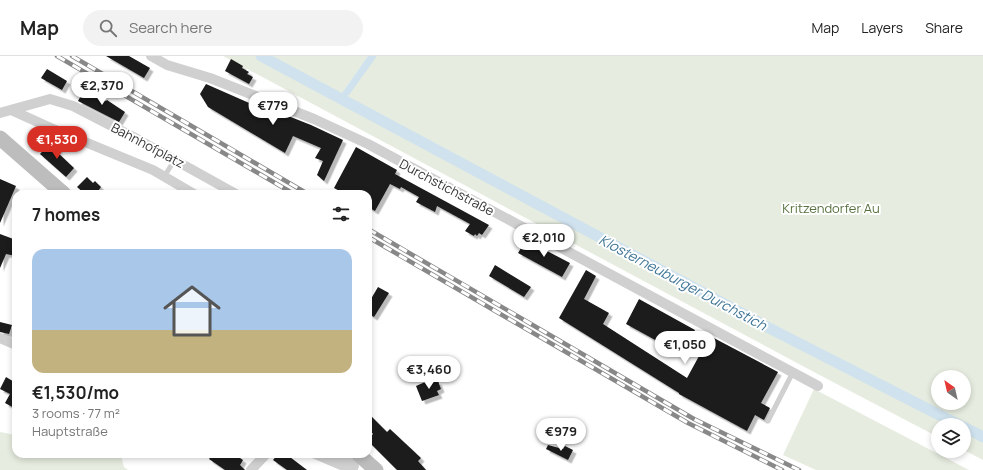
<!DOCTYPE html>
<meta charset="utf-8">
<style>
:root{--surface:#fff;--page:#f2f2f2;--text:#222;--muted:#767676;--line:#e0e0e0;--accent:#d93025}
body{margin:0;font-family:Manrope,sans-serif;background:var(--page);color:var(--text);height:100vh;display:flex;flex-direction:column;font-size:15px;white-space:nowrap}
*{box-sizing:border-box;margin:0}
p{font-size:13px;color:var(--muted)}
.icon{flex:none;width:22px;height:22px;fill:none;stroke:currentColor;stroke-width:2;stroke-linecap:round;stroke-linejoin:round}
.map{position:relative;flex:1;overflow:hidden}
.panel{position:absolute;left:12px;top:134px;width:360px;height:268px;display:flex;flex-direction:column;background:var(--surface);border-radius:12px;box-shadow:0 2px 6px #0003}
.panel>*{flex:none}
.needle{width:26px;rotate:326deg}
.buttons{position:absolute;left:931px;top:314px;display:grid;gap:8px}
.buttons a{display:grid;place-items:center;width:40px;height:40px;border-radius:50%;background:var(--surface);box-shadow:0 2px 6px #0003;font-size:20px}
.price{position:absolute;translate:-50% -34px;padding:0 9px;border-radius:14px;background:#fff;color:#222;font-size:13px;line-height:26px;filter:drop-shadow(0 1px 2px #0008)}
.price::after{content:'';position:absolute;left:50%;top:24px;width:12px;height:9px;margin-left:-6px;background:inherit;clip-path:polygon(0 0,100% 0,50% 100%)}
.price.selected{background:var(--accent);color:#fff}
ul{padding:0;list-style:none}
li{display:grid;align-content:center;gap:8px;height:212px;padding:0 20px}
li+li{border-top:1px solid var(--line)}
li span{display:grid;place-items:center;height:124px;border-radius:12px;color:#555}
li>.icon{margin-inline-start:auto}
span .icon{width:72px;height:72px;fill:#fffc;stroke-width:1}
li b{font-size:17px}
h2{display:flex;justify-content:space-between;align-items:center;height:48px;padding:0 20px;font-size:17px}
header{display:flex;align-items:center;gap:24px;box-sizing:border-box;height:56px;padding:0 20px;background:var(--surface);border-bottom:1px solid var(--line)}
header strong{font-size:19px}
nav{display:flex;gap:22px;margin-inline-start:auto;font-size:14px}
.search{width:280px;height:36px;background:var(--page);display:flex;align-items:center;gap:10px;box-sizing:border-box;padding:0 14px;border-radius:22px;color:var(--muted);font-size:15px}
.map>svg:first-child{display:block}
.green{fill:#e6ecdf;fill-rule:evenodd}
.water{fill:#cfe2ee}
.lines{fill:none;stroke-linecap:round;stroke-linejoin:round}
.stream{stroke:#cfe2ee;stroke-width:3}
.canal{stroke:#cfe2ee;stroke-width:11}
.building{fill:#1a1a1a;filter:url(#shadow)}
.lane{stroke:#d0d0d0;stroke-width:5}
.street{stroke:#d0d0d0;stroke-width:10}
.secondary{stroke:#bdbdbd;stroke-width:15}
.rail-casing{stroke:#888;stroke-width:4.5}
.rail{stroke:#fff;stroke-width:3;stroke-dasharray:9;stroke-linecap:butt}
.labels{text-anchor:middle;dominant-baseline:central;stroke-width:4;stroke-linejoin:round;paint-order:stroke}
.street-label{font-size:13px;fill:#333;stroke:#fff}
.park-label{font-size:13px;fill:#56703f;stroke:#fff}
.water-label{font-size:14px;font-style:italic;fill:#3f7597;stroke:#fff}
</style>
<header>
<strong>Map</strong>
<div class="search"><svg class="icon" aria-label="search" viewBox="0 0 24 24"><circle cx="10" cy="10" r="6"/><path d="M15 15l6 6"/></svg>Search here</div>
<nav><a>Map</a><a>Layers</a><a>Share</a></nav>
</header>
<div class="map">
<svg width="983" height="414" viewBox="0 0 983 414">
<defs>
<filter id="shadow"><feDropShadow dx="3.5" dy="3.5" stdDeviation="0" flood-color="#0004"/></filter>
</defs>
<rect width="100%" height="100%" fill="#fff"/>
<path class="green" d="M 223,0 L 368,0 L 342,37 L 377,0 L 983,0 L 983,404 L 964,394 L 964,369 L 938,369 L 938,381 L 812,315 ZM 938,321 L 964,321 L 964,347 L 938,347 Z
M 814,333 L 969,414 L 816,414 L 783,399 Z
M 0,376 L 16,379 L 16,398 L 118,398 L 121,400 L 124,411 L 128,414 L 0,414 Z"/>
<path class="water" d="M 368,0 L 377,0 L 349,39 L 345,40 L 342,37 Z"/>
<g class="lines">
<path class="stream" d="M 343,44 L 347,37"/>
<path class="canal" d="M 261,0 L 769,272 L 959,369
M 964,371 L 983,381"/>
</g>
<path class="building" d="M 106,0 L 129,0 L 150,12 L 144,22 Z
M 231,3 L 243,10 L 242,12 L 249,16 L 247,18 L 253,21 L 249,28 L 225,15 Z
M 47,13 L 67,25 L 62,34 L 41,22 Z
M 206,28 L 272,57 L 273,54 L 311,69 L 343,84 L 324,125 L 317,119 L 323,105 L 315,102 L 321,92 L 293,80 L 285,97 L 208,51 L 200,38 Z
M 84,34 L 97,42 L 98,40 L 106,45 L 107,44 L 125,56 L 119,66 L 78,45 Z
M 51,86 L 58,92 L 56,95 L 74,112 L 66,121 L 40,98 Z
M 356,91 L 397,114 L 395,118 L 489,169 L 482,179 L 479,177 L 477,180 L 475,178 L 474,180 L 465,175 L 470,168 L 437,150 L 435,156 L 416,146 L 419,141 L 401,131 L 400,133 L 390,128 L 375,155 L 368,151 L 368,138 L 345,138 L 334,132 Z
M 87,121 L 93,127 L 95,125 L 101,131 L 96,138 L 85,138 L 77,131 Z
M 0,123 L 16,130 L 0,167 Z
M 0,178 L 16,184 L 16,200 L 6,198 L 0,212 Z
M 526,184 L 570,207 L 562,221 L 518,197 Z
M 495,209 L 531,231 L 524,241 L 489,220 Z
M 586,214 L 596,220 L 584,243 L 609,257 L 603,268 L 687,322 L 710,280 L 778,316 L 761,347 L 770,352 L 764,364 L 755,359 L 747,375 L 679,338 L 679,337 L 559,262 Z
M 378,231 L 389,237 L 374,261 L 368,257 L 368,248 Z
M 639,243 L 695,274 L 690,283 L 681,284 L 675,280 L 668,291 L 626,268 Z
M 0,266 L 12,269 L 9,278 L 0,276 Z
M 6,321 L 16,327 L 16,334 L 13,340 L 12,339 L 16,353 L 5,347 L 10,338 L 0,333 Z
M 432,323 L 434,326 L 438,325 L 441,333 L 437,335 L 439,339 L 422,345 L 416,330 Z
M 368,357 L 387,376 L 390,373 L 421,402 L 418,405 L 426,414 L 397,414 L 369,386 L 372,382 L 371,380 L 373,378 L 368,372 Z
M 548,389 L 563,393 L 565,390 L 573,394 L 568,404 L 546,393 Z
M 213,398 L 234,398 L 243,404 L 240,409 L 245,414 L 225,414 L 209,403 Z
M 278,398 L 286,398 L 307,414 L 287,414 L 273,404 Z"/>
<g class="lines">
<path class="lane" d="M 164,121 L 175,103
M 768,365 L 793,316"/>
<path class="street" d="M 151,0 L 167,9 L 210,22 L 314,63 L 368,88 L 818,330
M 11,54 L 51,72 L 153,114 L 194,138
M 0,57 L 50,43 L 73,50 L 137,83 L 236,138
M 0,282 L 16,289
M 315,398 L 353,414
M 338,398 L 354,410
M 251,414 L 266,398"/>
<path class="secondary" d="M 0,82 L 64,138
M 358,398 L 376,414"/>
<g class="rail-casing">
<path id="rail" d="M 57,0 L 294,138
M 72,0 L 308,138
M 368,173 L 694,363 L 799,414
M 368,181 L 688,367 L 782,414"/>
</g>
<use href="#rail" class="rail"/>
</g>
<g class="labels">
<g class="street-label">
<text transform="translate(148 89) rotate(28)">Bahnhofplatz</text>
<text transform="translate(447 131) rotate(28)">Durchstichstraße</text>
</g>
<g class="park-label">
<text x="831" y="152">Kritzendorfer Au</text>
</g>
<g class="water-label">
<text transform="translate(683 226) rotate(28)">Klosterneuburger Durchstich</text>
</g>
</g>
</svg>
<div class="buttons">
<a><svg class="needle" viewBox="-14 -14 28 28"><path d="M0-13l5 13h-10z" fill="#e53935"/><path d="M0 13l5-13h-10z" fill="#767676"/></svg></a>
<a><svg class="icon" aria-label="layers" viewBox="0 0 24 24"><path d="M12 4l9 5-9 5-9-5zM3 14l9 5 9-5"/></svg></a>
</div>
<b class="price" style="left:102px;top:50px">€2,370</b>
<b class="price" style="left:273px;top:70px">€779</b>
<b class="price selected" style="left:57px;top:104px">€1,530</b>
<b class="price" style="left:544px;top:202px">€2,010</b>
<b class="price" style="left:685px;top:309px">€1,050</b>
<b class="price" style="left:429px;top:334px">€3,460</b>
<b class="price" style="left:561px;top:396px">€979</b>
<section class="panel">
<h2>7 homes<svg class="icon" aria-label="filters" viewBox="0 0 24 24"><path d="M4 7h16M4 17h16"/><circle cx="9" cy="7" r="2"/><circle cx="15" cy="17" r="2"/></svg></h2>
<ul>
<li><span style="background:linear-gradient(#a9c7e8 65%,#c2b280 0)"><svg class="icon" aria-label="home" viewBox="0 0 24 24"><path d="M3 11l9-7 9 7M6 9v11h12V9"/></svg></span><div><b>€1,530/mo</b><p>3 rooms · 77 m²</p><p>Hauptstraße</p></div></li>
</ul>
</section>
</div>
